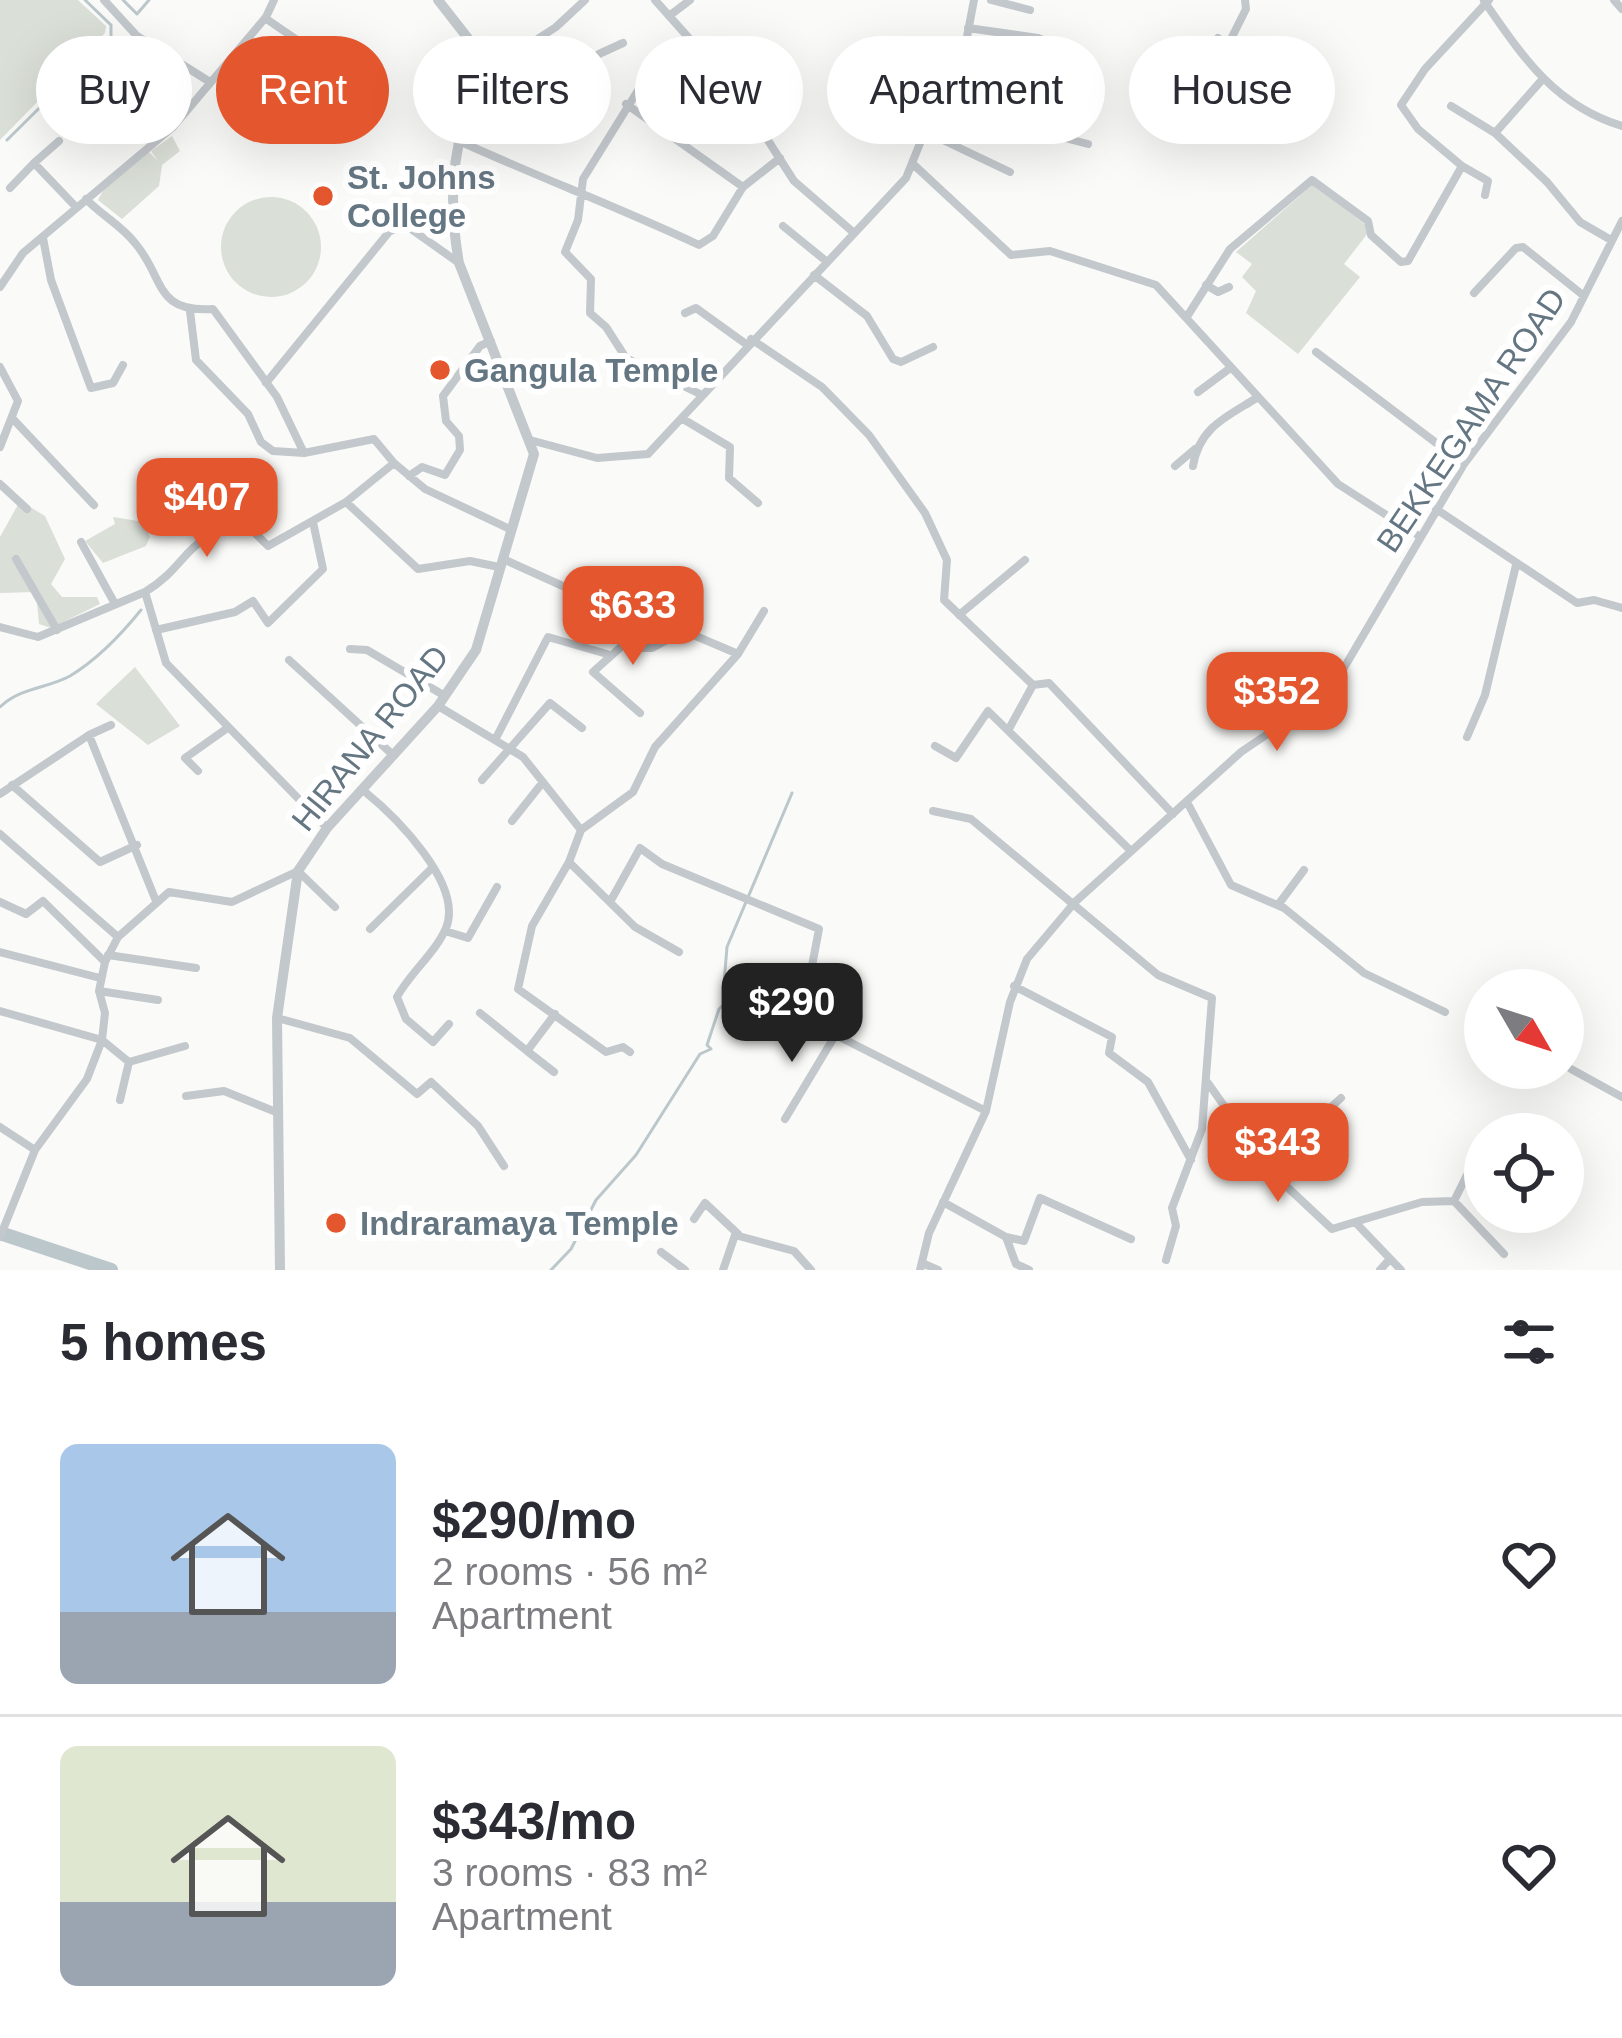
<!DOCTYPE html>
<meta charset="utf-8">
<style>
:root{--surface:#fff;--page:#f7f7f7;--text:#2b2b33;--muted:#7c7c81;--line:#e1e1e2;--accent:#e4572e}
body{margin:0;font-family:Helvetica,sans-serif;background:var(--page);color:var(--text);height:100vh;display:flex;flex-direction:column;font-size:45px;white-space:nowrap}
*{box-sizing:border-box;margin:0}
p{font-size:39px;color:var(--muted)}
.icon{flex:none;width:66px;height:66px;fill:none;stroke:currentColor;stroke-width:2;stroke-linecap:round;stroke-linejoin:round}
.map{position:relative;height:1270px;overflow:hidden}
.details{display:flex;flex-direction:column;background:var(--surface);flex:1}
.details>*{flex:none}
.hud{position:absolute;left:36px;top:36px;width:1551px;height:108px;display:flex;gap:24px}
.needle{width:78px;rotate:129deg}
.tools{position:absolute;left:1464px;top:969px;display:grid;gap:24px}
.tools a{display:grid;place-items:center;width:120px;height:120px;border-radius:50%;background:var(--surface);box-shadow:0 12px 48px #0002;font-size:60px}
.price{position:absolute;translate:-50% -102px;padding:0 27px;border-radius:24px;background:var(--accent);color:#fff;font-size:39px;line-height:78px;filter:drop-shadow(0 3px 6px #0008)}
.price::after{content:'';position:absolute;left:50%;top:72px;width:36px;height:27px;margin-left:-18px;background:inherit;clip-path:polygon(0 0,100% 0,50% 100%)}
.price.active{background:#222;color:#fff}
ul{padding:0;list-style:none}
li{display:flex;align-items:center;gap:36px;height:300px;padding:0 60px}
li+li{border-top:3px solid var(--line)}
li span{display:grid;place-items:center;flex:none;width:336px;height:240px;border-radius:18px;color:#555}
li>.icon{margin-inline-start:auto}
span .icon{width:144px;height:144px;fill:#fffc;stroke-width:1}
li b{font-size:51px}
h2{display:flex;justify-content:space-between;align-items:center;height:144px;padding:0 60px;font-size:51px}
.tag{padding:0 42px;border-radius:54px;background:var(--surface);box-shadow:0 12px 48px #0002;font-size:42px;line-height:108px}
.tag.active{background:var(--accent);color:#fff}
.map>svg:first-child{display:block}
.green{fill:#dadfd7}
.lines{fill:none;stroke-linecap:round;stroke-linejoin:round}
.stream{stroke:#bbc7cb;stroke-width:3}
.river{stroke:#bbc7cb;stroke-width:14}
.minor{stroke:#c3c8cc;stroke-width:8}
.tertiary{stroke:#c3c8cc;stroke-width:10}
.poi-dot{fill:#e4572e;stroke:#fff;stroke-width:4.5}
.labels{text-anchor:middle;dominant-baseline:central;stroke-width:12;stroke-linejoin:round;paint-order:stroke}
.poi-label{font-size:33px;font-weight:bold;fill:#657683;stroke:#fff;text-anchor:start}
.street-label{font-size:33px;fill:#657683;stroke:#fff}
</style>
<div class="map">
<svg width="1622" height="1270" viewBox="0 0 1622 1270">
<rect width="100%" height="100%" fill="#fafaf8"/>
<path class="green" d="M 0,0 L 78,0 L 106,26 L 105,33 L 0,140 Z
M 172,136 L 180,151 L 162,165 L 159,186 L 122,219 L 98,200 L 105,187 L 149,152 L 158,161 L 151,151 Z
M 1313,184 L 1371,229 L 1344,264 L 1360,277 L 1298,354 L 1246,313 L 1256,291 L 1242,277 L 1252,264 L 1236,252 Z
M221 247a50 50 0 1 1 100 0a50 50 0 1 1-100 0Z
M 20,501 L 45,516 L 65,559 L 51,584 L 62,597 L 97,597 L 100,604 L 51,628 L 39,624 L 36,592 L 0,593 L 0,537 Z
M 113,517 L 144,522 L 150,537 L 146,546 L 103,563 L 85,541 L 115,524 Z
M 135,667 L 180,726 L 148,745 L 96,704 Z"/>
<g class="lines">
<path class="stream" d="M 123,0 L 137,14 L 149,0
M 7,140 L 111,37 L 111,25 L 85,0
M 0,707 C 21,687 46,689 70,676 C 98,659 120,636 141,610
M 551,1270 L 571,1249 L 596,1200 L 636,1155 L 700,1054 L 711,1049 L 707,1045 L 719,1009 L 736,993 L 724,983 L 727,947 L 792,793"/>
<path class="river" d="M 0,1233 L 111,1270"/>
<path class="minor" d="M 104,0 L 137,36 L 210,82
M 655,0 L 737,92 L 794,181 L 853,232
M 991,0 L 1030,10
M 1614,0 L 1622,9
M 1484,1 C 1523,57 1554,105 1622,126
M 669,16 L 690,0
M 265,18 L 322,57 L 320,75 L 373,101
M 968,28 L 1038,38 L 1070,51
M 1218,38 L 1268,70 L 1240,123 L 1231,126 L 1186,94 Z
M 1230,41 L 1246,9 L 1245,0
M 655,63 L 583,179 L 578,220 L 565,252 L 591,279 L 590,313 L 606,327 L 626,358 L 702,395
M 962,63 L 1036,79 L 1040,84 L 1034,130 L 1088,144
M 493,68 L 556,27 L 585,0
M 492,69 L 507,68 L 535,99 L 563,72 L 572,78 L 599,54 L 623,43
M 1541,81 L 1495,133 L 1547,182 L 1580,222 L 1611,240
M 950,85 L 1014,120
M 626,104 L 743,187
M 1451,106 L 1495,133
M 924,131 L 1010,172
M 457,140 C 538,177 618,207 699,245 L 713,236 L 743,187 L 780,158
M 34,163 L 59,141
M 913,164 L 1011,255 L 1050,251 L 1156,285 L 1338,484 L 1419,536
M 1462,166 L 1488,181 L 1485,195
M 10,188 L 34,163 L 76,207
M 86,199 C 101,215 121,225 135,243 C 165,278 154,313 213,309 L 277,397 L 304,453
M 783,226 L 826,261
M 43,238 L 51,280 L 91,388 L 113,383 L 123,365
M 814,275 L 867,316 L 893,359 L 901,362 L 933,347
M 1206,285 L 1218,292 L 1229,287
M 0,287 L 23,253 L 173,127 L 266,17 L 274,0
M 1474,293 L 1516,248 L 1523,247 L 1584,296
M 190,311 L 196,360 L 248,414 L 261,442 L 273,451 L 304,453 L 374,439 L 394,463 L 346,502
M 685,313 L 696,308 L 746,344
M 1188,315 L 1230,249 L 1312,180 L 1368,221 L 1371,235 L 1401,262 L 1408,261 L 1462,166 L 1418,129 L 1401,105 L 1425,69 L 1489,0
M 751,339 L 822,387 L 869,435 L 925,513 L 947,560 L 944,600 L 1033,685
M 1316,352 L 1464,464
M 0,367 L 18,401 L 0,447
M 266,383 L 389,232 L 404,224 L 459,263
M 1198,392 L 1229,369
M 13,419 L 94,505
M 683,419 L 730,447 L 729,478 L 758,503
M 530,440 L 597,458 L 648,454 L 906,178 L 935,106 L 962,63 L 974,0
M 394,463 L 425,489 L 512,530
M 1175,466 L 1195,449
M 1193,466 C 1199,428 1226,417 1255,399
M 409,476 L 422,467 L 445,475 L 460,450 L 459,436 L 446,421 L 443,396 L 480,346 L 491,341
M 0,484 L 27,509
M 1436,509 L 1577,603 L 1594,600 L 1622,608
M 81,542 L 115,604
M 16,559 L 57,630
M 503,559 L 607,606 L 640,648 L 652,648 L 684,631 L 738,654 L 655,747 L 633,792 L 581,830
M 959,615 L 1025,560
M 0,627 L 38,637 L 145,592
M 156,630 L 235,612 L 253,601 L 268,623 L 323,569 L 313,522
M 632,637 L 593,672 L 640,713
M 350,649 L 367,650 L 445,696
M 738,654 L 764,611
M 289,660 L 393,755
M 438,706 L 523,757 L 581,830 L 569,862 L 635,927 L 679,952
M 1010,727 L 1033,685 L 1049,683 L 1173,814
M 89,735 L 111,725
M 1467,737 L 1485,695 L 1516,565
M 495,740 L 548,637 L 607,654
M 935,746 L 956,758 L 988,711 L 1131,851
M 198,771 L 185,758 L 226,729
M 482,780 L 550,703 L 582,728
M 12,785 L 100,862 L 137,845
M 364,791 C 395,816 464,884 446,928 C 436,952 410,973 397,997 L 406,1019 L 433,1042 L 449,1024
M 0,794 L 89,735 L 156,901
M 1187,802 L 1231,885 L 1284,908 L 1364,973 L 1445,1012
M 933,811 L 971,819 L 1158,975 L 1212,998 L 1202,1129 L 1172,1208 L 1176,1226 L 1166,1260
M 512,821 L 543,782
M 327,828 L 166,663 L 145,592 C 191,564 181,538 245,523 L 268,546 L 346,502 L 418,569 L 470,561 L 499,567
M 0,834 L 118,937
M 569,862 L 532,926 L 518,989 L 606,1052 L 623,1047 L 630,1052
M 0,902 L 26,914 L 43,901 L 105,962
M 610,902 L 640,848 L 662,864 L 819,929 L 802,1018 L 986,1111
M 1278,905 L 1304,870
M 370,929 L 431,869
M 445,931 L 468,938 L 497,887
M 0,952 L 100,978
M 108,955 L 196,968
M 1014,986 L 1112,1037 L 1109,1053 L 1148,1082 L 1191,1160
M 99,991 L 158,1000
M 0,1011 L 102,1040 L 129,1062
M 480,1013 L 527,1051 L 555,1014
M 277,1018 L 350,1038 L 417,1094 L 431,1082 L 478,1126 L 504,1166
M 527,1051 L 554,1072
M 1571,1069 L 1622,1097
M 1208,1083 L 1270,1171 L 1332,1229 L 1355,1222 L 1401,1270
M 186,1096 L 224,1091 L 276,1112
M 120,1100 L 129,1062 L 185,1046
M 785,1119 L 836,1034
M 0,1127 L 35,1150
M 1237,1128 L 1261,1120 C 1293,1134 1318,1121 1341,1098
M 1454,1201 L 1504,1254
M 943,1202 L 1006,1237 L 1016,1264 L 1029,1270
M 694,1219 L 705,1203 L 738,1234
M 1355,1222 L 1422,1202 L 1454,1201 L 1467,1175 L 1485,1182
M 0,1237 L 35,1150 L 87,1079 L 102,1040 L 105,1013 L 99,991 L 105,962 L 118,937 L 169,892 L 232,902 L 298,871 L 335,907
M 1006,1237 L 1024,1241 L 1040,1198 L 1131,1239
M 661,1252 L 685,1270
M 922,1263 L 938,1270
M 723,1270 L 735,1235 L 794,1251 L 811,1270
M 920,1270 L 929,1233 L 986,1111 L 1010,1002 L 1027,959 L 1075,902 L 1241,752 L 1312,704 L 1338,678 L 1464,464 L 1571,322 L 1622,221
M 1380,1270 L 1389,1260"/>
<path class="tertiary" d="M 280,1270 L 277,1018 L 298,871 L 327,828 L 438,706 L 476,650 L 534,454 L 459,263 C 447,195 451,125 492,69 L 438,0"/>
</g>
<g class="poi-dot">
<circle cx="323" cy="196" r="12"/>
<circle cx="440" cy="370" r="12"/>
<circle cx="336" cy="1223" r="12"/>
</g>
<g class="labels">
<g class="poi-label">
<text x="347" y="177">St. Johns<tspan x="347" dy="38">College</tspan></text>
<text x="464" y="370">Gangula Temple</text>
<text x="360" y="1223">Indraramaya Temple</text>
</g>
<g class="street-label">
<text transform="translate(1471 420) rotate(-56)">BEKKEGAMA ROAD</text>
<text transform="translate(370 738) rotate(-51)">HIRANA ROAD</text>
</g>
</g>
</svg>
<div class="tools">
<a><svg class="needle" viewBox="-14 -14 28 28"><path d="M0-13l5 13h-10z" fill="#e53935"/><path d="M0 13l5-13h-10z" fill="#7c7c81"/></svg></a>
<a><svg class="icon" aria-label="locate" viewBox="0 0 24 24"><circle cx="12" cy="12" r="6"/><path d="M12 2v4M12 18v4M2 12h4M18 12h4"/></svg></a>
</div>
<b class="price" style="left:207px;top:560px">$407</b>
<b class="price" style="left:633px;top:668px">$633</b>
<b class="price" style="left:1277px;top:754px">$352</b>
<b class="price active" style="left:792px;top:1065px">$290</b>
<b class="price" style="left:1278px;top:1205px">$343</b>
<div class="hud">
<a class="tag">Buy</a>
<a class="tag active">Rent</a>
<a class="tag">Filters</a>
<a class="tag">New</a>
<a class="tag">Apartment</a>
<a class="tag">House</a>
</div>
</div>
<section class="details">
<h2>5 homes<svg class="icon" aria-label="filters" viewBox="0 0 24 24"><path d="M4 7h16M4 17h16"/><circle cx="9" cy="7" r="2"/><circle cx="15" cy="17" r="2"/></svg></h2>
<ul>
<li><span style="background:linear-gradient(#a9c7e8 70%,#9aa5b1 0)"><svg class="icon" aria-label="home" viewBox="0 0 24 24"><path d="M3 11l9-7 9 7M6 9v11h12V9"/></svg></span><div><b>$290/mo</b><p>2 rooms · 56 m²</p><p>Apartment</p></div><svg class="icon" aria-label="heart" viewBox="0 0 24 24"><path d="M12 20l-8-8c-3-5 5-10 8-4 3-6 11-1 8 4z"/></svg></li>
<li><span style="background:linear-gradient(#dfe7d0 65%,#9aa5b1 0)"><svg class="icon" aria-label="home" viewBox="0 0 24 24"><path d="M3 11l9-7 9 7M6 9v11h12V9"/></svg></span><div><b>$343/mo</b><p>3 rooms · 83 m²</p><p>Apartment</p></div><svg class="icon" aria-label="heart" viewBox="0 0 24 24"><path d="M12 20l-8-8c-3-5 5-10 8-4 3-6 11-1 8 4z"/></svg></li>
</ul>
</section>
